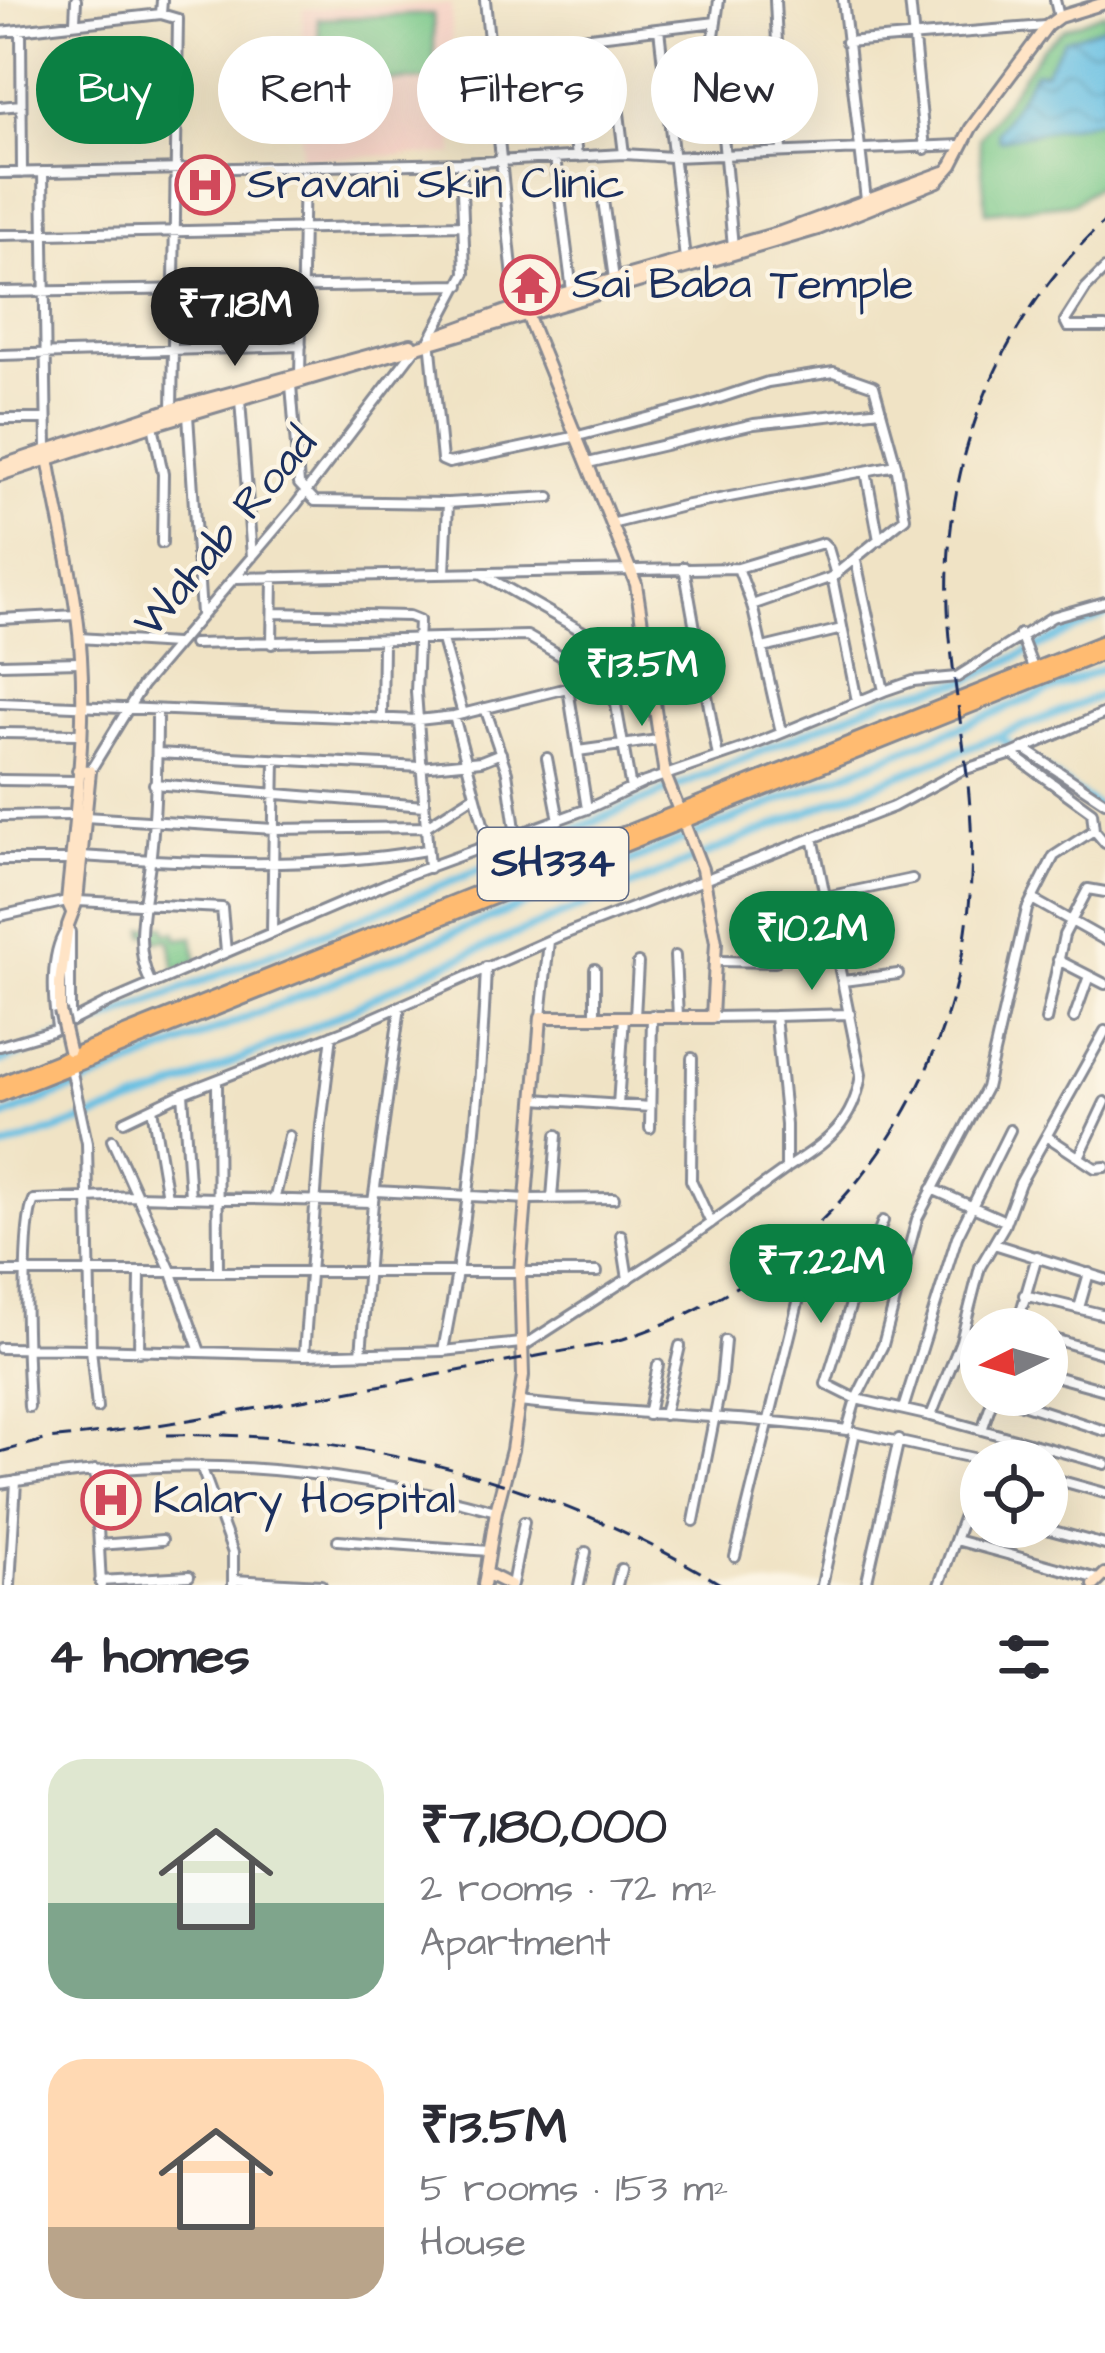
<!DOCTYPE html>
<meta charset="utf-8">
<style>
:root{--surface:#fff;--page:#f7f7f7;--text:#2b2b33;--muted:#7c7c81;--accent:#0b8043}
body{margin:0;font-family:"Architects Daughter",sans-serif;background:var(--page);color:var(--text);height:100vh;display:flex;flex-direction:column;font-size:45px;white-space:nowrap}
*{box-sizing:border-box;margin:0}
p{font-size:39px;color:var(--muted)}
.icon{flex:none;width:66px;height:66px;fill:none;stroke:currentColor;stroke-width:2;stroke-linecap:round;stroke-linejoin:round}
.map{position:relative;height:1585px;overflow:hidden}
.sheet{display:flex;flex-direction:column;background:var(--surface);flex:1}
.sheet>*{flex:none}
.guide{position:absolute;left:36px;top:36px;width:1035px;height:108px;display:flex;gap:24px}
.needle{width:78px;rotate:265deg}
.tools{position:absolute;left:960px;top:1308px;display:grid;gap:24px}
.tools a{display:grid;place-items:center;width:108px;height:108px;border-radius:50%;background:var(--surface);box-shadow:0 12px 48px #0002;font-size:60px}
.price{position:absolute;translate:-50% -102px;padding:0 27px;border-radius:42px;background:var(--accent);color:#fff;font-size:39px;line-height:78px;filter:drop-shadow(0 3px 6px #0008)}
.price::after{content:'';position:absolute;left:50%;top:72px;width:36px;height:27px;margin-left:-18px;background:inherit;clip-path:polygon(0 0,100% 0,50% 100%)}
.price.on{background:#222;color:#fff}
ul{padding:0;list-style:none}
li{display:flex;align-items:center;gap:36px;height:300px;padding:0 48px}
li span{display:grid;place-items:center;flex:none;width:336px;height:240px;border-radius:36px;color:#555}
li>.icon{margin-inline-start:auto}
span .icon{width:144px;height:144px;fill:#fffc;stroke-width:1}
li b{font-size:51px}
h2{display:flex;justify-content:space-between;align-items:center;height:144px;padding:0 48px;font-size:51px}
.chip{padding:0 42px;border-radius:54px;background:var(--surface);box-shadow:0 12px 48px #0002;font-size:42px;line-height:108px}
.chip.on{background:var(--accent);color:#fff}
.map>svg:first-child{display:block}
.built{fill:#f6d1c5}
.green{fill:#77c788;stroke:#497b73;stroke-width:3}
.water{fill:url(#water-waves);stroke:#4077a0;stroke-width:3}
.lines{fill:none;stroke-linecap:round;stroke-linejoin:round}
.canal{stroke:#66bfe3;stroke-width:8}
.street-casing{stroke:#868992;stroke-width:14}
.secondary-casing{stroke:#868992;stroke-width:16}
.primary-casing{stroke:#868992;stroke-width:18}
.street{stroke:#fff;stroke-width:8}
.secondary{stroke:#ffe4c6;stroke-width:10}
.primary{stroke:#ffbb71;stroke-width:12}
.rail{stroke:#1b2f5e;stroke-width:3;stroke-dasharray:18 9;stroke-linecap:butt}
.secondary-bridge-casing{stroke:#868992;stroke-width:16;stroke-linecap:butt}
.secondary-bridge{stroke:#ffe4c6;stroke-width:10}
.labels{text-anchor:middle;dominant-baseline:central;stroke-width:9;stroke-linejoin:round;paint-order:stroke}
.shield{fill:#fcf5e5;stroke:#5e6a86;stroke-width:3}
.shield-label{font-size:42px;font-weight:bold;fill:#1b2f5e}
.poi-label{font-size:45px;fill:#1b2f5e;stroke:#fcf5e5;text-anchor:start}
.street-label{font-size:45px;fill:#1b2f5e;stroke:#fcf5e5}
</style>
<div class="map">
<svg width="1105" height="1585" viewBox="0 0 1105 1585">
<defs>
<pattern id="water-waves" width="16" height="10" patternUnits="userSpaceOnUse" patternTransform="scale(3)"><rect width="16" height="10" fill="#66bfe3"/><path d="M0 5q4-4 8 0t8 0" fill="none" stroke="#539cbb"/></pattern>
</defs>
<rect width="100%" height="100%" fill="#fcf5e5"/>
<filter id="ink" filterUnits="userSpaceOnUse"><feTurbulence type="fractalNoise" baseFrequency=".00833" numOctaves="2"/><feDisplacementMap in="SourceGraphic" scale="24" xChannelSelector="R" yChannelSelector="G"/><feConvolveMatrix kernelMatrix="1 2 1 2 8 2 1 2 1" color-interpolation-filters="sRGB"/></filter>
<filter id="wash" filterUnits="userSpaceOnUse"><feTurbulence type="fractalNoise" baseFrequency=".004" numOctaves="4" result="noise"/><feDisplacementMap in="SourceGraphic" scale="48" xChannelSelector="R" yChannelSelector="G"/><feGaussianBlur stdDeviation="2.7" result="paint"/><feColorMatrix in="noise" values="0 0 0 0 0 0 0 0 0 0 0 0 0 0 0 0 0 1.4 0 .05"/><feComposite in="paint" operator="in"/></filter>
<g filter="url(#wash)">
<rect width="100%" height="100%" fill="#f0e3c5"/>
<path class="built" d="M 451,4 L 454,154 L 301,158 L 303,9 Z"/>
<path class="green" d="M 1105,12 L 1105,180 L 1074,203 L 986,212 L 979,138 L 1043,47 L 1065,28 Z
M 433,14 L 435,80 L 322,82 L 318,19 Z
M 165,926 L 166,933 L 176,932 L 177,939 L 193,937 L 197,962 L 175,970 L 170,940 L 156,941 L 155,934 L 145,935 L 144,928 Z"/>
<path class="water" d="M 1105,26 L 1105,119 L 999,140 L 997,132 L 1035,72 L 1045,72 L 1064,40 Z"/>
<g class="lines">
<path class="canal" d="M 999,737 L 1105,813
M 0,1062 L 445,884 L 888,698 L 966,681 L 1105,615
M 0,1118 L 1105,668
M 0,1149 L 161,1094 L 329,1020 L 421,974 L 828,803 L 1105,694"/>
</g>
</g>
<g filter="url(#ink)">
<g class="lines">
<g class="street-casing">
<path id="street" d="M 485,0 L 516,308
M 719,0 L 714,36 L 733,247
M 775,0 L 782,152
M 843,0 L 866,200
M 910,0 L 925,149
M 1055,0 L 1059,17
M 161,14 L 162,0
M 75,22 L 76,0
M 659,29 L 685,259
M 21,31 L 22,173
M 0,32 L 161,14 L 178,19 L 172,411
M 564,42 L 577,157
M 846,42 L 1045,26
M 541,43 L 546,117
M 488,49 L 716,22
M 608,73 L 610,89 L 616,88 L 624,154
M 0,107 L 21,105
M 555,158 L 572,291
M 461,163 L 465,273 L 430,339 L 442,460 L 449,463 L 578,436 L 701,404 L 768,382 L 834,372 L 874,386 L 896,465 L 905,518 L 832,577 L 752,605
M 43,172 L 47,449
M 0,173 L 461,163 L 624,154 L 672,157 L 961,145
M 603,200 L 614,279
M 0,235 L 463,225
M 1105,269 L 1086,288 L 1065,321 L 1068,327 L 1105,327
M 0,292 L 460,285
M 0,355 L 301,346
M 300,376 L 304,168
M 291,385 L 299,484 L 315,501 L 448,503 L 550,497
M 240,400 L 252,557
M 188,415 L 201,614
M 0,419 L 44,419
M 152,420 L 163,474 L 162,543
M 588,463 L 754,424 L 881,410
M 866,471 L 879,540
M 611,524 L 683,506 L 896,465
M 856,561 L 884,691
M 684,567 L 718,757
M 738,568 L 823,543 L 828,548 L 836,575
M 445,573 L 448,503
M 482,574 L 589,635 L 644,636
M 832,577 L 857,701
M 237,578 L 738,568 L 752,605 L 781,732
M 273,613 L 409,616 L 419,620 L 416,692 L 429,868
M 0,619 L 77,615
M 1020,634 L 1035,673
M 79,638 L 175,644
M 442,640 L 463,714
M 193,644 L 527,636 L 580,667 L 593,681
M 272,644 L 273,576
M 763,648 L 842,629
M 0,664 L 80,662
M 611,677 L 631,789
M 568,688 L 587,809
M 0,703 L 418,720 L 454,716 L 648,668
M 485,708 L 507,772 L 516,836
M 454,716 L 489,846
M 382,719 L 383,643
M 0,733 L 79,734
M 1023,748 L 1105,802
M 578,751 L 658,740
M 157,753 L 421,767 L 481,761 L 501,753
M 1012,754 L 1092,812 L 1094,830 L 1105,843
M 547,758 L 559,820
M 90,771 L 142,686 L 295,506 L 414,350
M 0,780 L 77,781
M 154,784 L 424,806
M 0,816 L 75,815
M 85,817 L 274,829 L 425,827 L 475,795
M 81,856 C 195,863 313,870 426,850
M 0,860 L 71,860
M 826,897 L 912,879
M 1032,899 L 1105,940
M 77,901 L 222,908 L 226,952
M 0,916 L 67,901
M 272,931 L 275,759
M 70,932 L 70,1020
M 675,956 L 678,1017
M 1058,960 L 1105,984
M 717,961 L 775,962
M 843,981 L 898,974
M 151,984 C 132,946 145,903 150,863 C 156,813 157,760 157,710
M 635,1016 L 638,963
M 775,1016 L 850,1014
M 541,1017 L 549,941
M 595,1017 L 595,969
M 1074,1018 L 1089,976
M 1046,1020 L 1064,935 L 1088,889 L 1105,892
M 57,1027 C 53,1000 50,955 65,932
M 0,1046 L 52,1031 L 103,1005 L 407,875 L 587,809 L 645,782 L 750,746 L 884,691 L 913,681 L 957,677 L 1052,617 L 1105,602
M 692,1058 L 691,1180 L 711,1223
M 217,1081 L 218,1272
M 183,1093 L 190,1197
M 535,1099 L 650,1107
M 618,1105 L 624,1017
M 152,1108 L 167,1197
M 124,1121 L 183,1093 L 353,1027 L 559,936 L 893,807 L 960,771 L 1012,754 L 1105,713
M 650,1128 L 652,1015
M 1048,1137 L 1095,1168 L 1105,1167
M 112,1140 L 172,1273 L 199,1349
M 1079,1157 L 1105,1102
M 787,1168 C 827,1142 854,1124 861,1074 L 813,837
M 932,1189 L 1005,1221
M 375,1191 L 527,1199 L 614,1198
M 275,1197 L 289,1136
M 552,1198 L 557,1135
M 883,1221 L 855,1291 L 826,1384 L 856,1399 L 931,1416 L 961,1341 L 980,1267 L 1004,1226 L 1020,1183 L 1105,1031
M 621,1235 L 628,1279
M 994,1244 L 1105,1279
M 0,1272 L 597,1272
M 1024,1295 L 1105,1315
M 1079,1308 L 1089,1273
M 1016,1329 L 1037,1256
M 1047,1337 L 1105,1354
M 522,1347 L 680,1245 L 786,1169 L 786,1125 L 775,1016 L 712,1017
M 0,1348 L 91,1349 L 87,1143 L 71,1068
M 443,1351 C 468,1224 481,1096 486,967
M 139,1352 L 140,1274
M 361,1354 L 373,1202 L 400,1007
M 304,1355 L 321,1125 L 332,1035
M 1047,1374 L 1105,1390
M 519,1402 C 628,1415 737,1415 847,1430 L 856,1399 L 883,1345 L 917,1219 L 986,1088 L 1027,909 L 1054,856 L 1094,830
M 29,1407 C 27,1367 20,1229 34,1200 L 136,1196 L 373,1202
M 97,1408 L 91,1349 L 304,1355 L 443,1351 L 521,1343
M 903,1409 L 957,1237 L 1010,1130
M 648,1415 L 658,1365
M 664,1415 L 680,1346
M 931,1416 L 1105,1464
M 982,1430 L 994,1395 L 1105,1431
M 854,1432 L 987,1461
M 201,1466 L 233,1553 L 233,1585
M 95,1470 L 101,1585
M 1047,1477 L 1105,1493
M 0,1484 C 176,1453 324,1464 496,1511
M 968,1505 L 981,1509
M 694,1521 L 721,1384 L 725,1341
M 1039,1527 L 1105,1545
M 338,1540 L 489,1551
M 956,1540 L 1098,1579
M 99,1545 L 162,1540
M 735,1557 L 805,1274
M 233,1580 L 321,1585
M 100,1581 L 189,1576
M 10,1585 L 16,1481
M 512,1585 L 524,1522
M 579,1585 L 586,1552
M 617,1585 L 621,1569
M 822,1585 L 855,1432
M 866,1585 L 899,1439
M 939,1585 L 981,1468"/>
</g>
<g class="secondary-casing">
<path id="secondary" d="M 440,335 L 523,305 L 781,232 L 944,172
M 47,452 C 56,507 70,561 77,616 C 90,709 76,808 67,901 L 72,912
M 0,466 L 171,409 L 411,344
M 0,475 L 152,425 L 818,229 L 938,181 L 952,165 L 971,128 L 1047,26 L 1059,17 L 1105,3
M 60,1011 L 60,983 L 68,925 L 77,901 L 90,771 L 78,770
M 486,1573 L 510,1585
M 484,1585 L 496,1511 L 512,1450 L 523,1376 L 520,1272 L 541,1017 L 712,1017 L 716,942 L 702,869 L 665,775 L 636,584 L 523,305
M 1094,1585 L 1105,1574"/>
</g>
<g class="primary-casing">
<path id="primary" d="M 0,1084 L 1105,641
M 0,1095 L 1105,652"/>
</g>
<use href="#street" class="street"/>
<use href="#secondary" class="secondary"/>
<use href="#primary" class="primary"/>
<path class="rail" d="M 167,1435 C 361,1430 555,1483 722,1585
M 0,1452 L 48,1439 C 158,1428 269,1406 378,1386 C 435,1375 491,1365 548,1354 C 572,1349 599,1346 623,1339 C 849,1266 982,1060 971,825 C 968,758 954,692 949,626 C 938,473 993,325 1105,221"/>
<g class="secondary-bridge-casing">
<path id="secondary-bridge" d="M 60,1011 L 69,1050"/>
</g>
<use href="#secondary-bridge" class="secondary-bridge"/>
</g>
</g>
<defs>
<g id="hospital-ring" transform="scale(3)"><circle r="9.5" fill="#fcf5e5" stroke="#d1495b" stroke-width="1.5"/><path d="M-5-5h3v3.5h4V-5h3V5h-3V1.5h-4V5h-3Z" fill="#d1495b"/></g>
<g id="temple-ring" transform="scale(3)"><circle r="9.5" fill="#fcf5e5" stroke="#d1495b" stroke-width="1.5"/><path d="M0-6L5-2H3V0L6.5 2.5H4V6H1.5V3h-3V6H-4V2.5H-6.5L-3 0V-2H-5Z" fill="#d1495b"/></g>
</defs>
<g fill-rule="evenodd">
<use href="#hospital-ring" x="205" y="185"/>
<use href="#temple-ring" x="530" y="285"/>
<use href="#hospital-ring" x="111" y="1500"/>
</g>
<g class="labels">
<rect class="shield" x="478" y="828" width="150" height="72" rx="9"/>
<g class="shield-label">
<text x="553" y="864">SH334</text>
</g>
<g class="poi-label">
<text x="247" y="185">Sravani Skin Clinic</text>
<text x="572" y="285">Sai Baba Temple</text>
<text x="153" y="1500">Kalary Hospital</text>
</g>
<g class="street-label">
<text transform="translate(226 533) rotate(-50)">Wahab Road</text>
</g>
</g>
</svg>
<div class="tools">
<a><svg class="needle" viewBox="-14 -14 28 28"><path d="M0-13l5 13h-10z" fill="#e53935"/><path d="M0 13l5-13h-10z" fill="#7c7c81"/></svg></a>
<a><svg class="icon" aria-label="locate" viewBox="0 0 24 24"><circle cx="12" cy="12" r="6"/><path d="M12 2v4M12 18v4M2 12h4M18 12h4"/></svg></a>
</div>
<b class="price on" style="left:235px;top:369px">₹7.18M</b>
<b class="price" style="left:642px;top:729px">₹13.5M</b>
<b class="price" style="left:812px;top:993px">₹10.2M</b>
<b class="price" style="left:821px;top:1326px">₹7.22M</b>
<div class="guide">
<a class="chip on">Buy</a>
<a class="chip">Rent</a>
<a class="chip">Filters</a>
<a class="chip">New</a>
</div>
</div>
<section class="sheet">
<h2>4 homes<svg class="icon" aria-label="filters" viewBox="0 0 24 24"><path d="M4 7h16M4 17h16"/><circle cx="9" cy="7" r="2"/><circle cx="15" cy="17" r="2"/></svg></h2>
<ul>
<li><span style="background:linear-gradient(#dfe7d0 60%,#7fa58c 0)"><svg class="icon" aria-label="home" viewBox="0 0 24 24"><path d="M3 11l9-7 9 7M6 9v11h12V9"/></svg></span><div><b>₹7,180,000</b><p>2 rooms · 72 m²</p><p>Apartment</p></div></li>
<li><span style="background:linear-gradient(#ffd9b3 70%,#b9a48a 0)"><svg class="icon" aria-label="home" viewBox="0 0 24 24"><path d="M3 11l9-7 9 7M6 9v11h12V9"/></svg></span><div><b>₹13.5M</b><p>5 rooms · 153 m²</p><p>House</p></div></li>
</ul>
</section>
